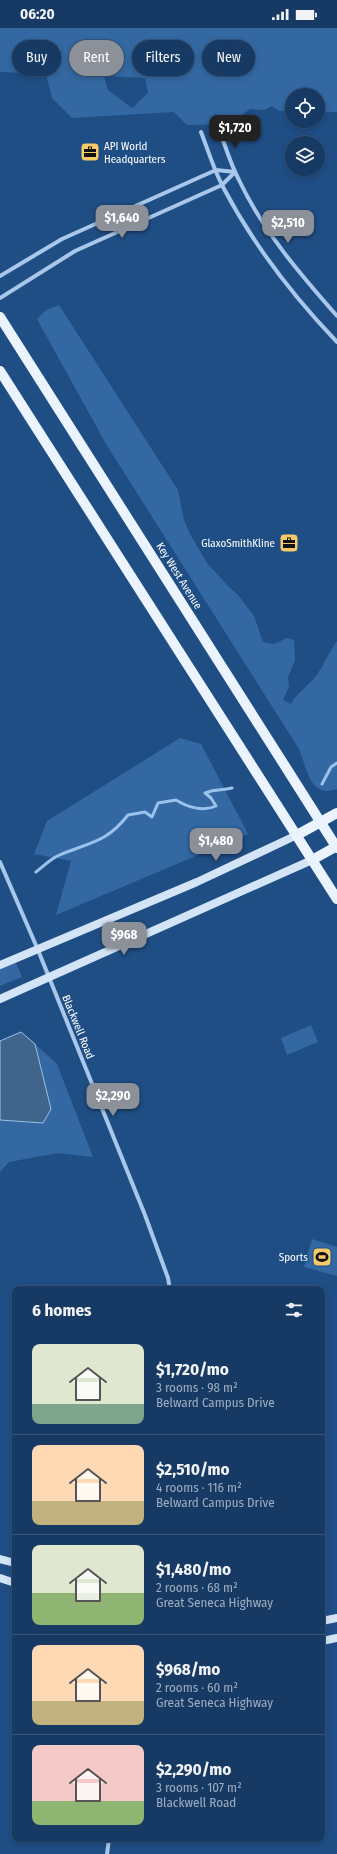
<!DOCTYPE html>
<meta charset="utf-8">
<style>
:root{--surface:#173a64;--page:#24456d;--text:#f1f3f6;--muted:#9eadbf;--line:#365478;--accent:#8c9099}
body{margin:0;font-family:"Fira Sans Condensed",sans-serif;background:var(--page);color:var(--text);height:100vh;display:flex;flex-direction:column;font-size:15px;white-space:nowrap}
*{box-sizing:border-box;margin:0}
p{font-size:13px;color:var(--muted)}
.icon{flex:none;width:22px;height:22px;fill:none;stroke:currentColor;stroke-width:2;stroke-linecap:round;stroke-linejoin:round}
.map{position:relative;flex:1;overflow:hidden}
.panel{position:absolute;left:12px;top:1258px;width:313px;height:556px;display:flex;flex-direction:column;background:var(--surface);border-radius:8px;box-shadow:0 2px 6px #0003,0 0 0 1px var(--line)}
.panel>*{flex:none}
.guide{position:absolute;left:12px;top:12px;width:313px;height:36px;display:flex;gap:8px}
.buttons{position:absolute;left:285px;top:60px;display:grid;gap:8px}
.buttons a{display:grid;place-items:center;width:40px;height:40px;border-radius:50%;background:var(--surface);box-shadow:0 2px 6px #0003,0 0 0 1px var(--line);font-size:20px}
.price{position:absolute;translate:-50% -34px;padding:0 9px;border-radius:8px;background:var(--accent);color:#fff;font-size:13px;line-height:26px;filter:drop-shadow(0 1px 2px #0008)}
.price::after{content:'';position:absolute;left:50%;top:24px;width:12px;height:9px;margin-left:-6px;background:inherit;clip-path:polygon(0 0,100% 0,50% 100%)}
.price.current{background:#222;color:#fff}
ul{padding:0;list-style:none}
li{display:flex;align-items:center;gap:12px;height:100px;padding:0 20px}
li+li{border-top:1px solid var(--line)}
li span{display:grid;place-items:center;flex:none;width:112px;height:80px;border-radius:8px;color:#555}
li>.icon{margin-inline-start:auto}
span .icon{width:48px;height:48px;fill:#fffc;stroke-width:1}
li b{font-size:17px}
h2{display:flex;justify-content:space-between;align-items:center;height:48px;padding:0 20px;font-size:17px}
.chip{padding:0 14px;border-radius:18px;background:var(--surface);box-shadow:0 2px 6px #0003,0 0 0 1px var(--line);font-size:14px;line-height:36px}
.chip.current{background:var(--accent);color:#fff}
.status{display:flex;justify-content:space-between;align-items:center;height:28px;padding:0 20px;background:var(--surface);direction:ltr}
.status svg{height:11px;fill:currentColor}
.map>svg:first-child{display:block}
.green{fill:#3368a2;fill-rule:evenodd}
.water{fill:#41648b;stroke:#9bc2eb}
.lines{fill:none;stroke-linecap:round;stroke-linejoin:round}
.stream{stroke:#9bc2eb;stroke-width:3}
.street{stroke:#a8c7ea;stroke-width:4}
.secondary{stroke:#d3e4f7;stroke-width:8}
.primary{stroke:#ebf3fe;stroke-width:10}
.labels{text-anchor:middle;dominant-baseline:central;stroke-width:3;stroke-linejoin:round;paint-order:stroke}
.poi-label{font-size:11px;fill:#fff;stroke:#1f4e85;text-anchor:end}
.street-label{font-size:11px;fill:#fff;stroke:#1f4e85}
</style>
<div class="status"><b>06:20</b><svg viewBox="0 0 49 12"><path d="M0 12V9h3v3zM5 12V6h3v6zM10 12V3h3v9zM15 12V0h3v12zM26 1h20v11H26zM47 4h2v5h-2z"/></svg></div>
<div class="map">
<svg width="337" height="1826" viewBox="0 0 337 1826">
<rect width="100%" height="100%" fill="#1f4e85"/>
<path class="green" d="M 0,0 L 337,0 L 337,84 L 318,84 L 318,67 L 292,67 L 292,83 L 279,83 L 272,78 L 264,82 L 250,81 L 231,96 L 187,97 L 174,84 L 72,90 L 52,70 L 46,46 L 0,44 ZM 104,48 L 145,50 L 148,65 L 132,80 L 108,62 Z
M 59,277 L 178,462 L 184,492 L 190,506 L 207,535 L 228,558 L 238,567 L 254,588 L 263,614 L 274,616 L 287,610 L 294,612 L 295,632 L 288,649 L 289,659 L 283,672 L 291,676 C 296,666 308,658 316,648 C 324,637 329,624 337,613 L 337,761 C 309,771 307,739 299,721 L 106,416 L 37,291 L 46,282 Z
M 180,710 L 201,716 L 248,806 L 56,887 L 71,833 L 34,826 L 47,793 Z
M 16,935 L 22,949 L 0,958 L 0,941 Z
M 311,997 L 318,1014 L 287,1027 L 281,1010 Z
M 35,1016 L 57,1036 L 93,1129 L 58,1125 L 9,1134 L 0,1144 L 0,1092 L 43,1095 L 51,1081 Z
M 312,1211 L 337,1219 L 337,1248 L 304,1239 Z"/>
<path class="water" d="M 21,1004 L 35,1016 L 51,1081 L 43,1095 L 0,1092 L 0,1013 Z"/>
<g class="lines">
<path class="stream" d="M 322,756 L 331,739 L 337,735
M 36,844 C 44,838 52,829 62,826 C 91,814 107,814 128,787 L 145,784 L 152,789 L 158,775 L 176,772 C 187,779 203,784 216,778 L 211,770 L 205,765 C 217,760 221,763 232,760"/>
<path class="street" d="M 201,104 C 208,122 214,142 223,159 C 253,216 292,267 337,314
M 220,104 C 226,120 231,137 239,152 C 263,203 300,246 337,288
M 0,248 L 62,211 L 198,150 L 216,142 L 235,144
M 0,270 L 75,223 L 222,157 L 235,144
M 0,834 L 38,922 L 145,1187 L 168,1250 L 170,1261
M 107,1826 L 109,1811"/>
<path class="secondary" d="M 0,937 L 197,854 L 297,807
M 0,971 L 312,832
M 0,1531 L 15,1535
M 0,1550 L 15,1555
M 322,1593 L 337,1590
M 322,1613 L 337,1610"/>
<path class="primary" d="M 0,289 L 337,820
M 0,343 L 337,871
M 297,807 L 337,785
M 312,832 L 337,818"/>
</g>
<defs>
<g id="office-square" transform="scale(1)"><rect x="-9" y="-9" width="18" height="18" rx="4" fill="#f7ca68" stroke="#1f4e85"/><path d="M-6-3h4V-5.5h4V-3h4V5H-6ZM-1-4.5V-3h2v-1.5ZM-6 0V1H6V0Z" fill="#111"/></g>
<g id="stadium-square" transform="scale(1)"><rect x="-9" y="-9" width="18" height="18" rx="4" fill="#f7ca68" stroke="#1f4e85"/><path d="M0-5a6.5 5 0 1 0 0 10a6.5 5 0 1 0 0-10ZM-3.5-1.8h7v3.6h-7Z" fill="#111"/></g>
</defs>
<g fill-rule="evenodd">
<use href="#office-square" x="90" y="124"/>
<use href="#office-square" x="289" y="515"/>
<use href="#stadium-square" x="322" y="1229"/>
</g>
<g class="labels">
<g class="poi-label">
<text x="104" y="118" text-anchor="start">API World<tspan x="104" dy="13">Headquarters</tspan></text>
<text x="275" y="515">GlaxoSmithKline</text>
<text x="308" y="1229">Sports</text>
</g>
<g class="street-label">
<text transform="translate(179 548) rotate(58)">Key West Avenue</text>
<text transform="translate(78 999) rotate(68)">Blackwell Road</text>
</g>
</g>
</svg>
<div class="buttons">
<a><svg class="icon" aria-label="locate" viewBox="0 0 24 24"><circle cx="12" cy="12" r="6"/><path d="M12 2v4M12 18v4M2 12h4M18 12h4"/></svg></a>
<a><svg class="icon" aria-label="layers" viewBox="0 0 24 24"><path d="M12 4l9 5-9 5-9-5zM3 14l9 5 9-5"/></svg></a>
</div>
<b class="price current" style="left:235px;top:121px">$1,720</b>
<b class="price" style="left:122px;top:211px">$1,640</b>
<b class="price" style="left:288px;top:216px">$2,510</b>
<b class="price" style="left:216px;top:834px">$1,480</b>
<b class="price" style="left:124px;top:928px">$968</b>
<b class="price" style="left:113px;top:1089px">$2,290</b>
<div class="guide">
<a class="chip">Buy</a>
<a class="chip current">Rent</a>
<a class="chip">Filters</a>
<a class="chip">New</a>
</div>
<section class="panel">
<h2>6 homes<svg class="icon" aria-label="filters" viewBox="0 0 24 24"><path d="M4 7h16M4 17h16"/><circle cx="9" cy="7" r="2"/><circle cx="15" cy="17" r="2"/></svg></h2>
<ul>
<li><span style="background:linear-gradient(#dfe7d0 75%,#7fa58c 0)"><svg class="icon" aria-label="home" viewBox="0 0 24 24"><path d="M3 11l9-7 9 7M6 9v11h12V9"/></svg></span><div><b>$1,720/mo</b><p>3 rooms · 98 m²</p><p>Belward Campus Drive</p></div></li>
<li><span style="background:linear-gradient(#ffd9b3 70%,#c2b280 0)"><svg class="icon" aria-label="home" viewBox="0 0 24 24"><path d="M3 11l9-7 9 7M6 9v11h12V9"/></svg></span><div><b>$2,510/mo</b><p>4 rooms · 116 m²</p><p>Belward Campus Drive</p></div></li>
<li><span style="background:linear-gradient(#dfe7d0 60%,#8fb573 0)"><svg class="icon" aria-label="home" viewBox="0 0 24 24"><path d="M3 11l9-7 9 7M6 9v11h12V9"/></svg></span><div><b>$1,480/mo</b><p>2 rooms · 68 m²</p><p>Great Seneca Highway</p></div></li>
<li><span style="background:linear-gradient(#ffd9b3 70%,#c2b280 0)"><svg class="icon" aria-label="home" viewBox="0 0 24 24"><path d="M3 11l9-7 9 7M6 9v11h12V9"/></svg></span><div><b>$968/mo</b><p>2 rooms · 60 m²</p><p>Great Seneca Highway</p></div></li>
<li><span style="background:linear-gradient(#f6c9c9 70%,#8fb573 0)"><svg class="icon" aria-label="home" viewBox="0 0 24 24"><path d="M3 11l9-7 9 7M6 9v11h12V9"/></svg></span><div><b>$2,290/mo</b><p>3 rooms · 107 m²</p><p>Blackwell Road</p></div></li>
</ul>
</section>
</div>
